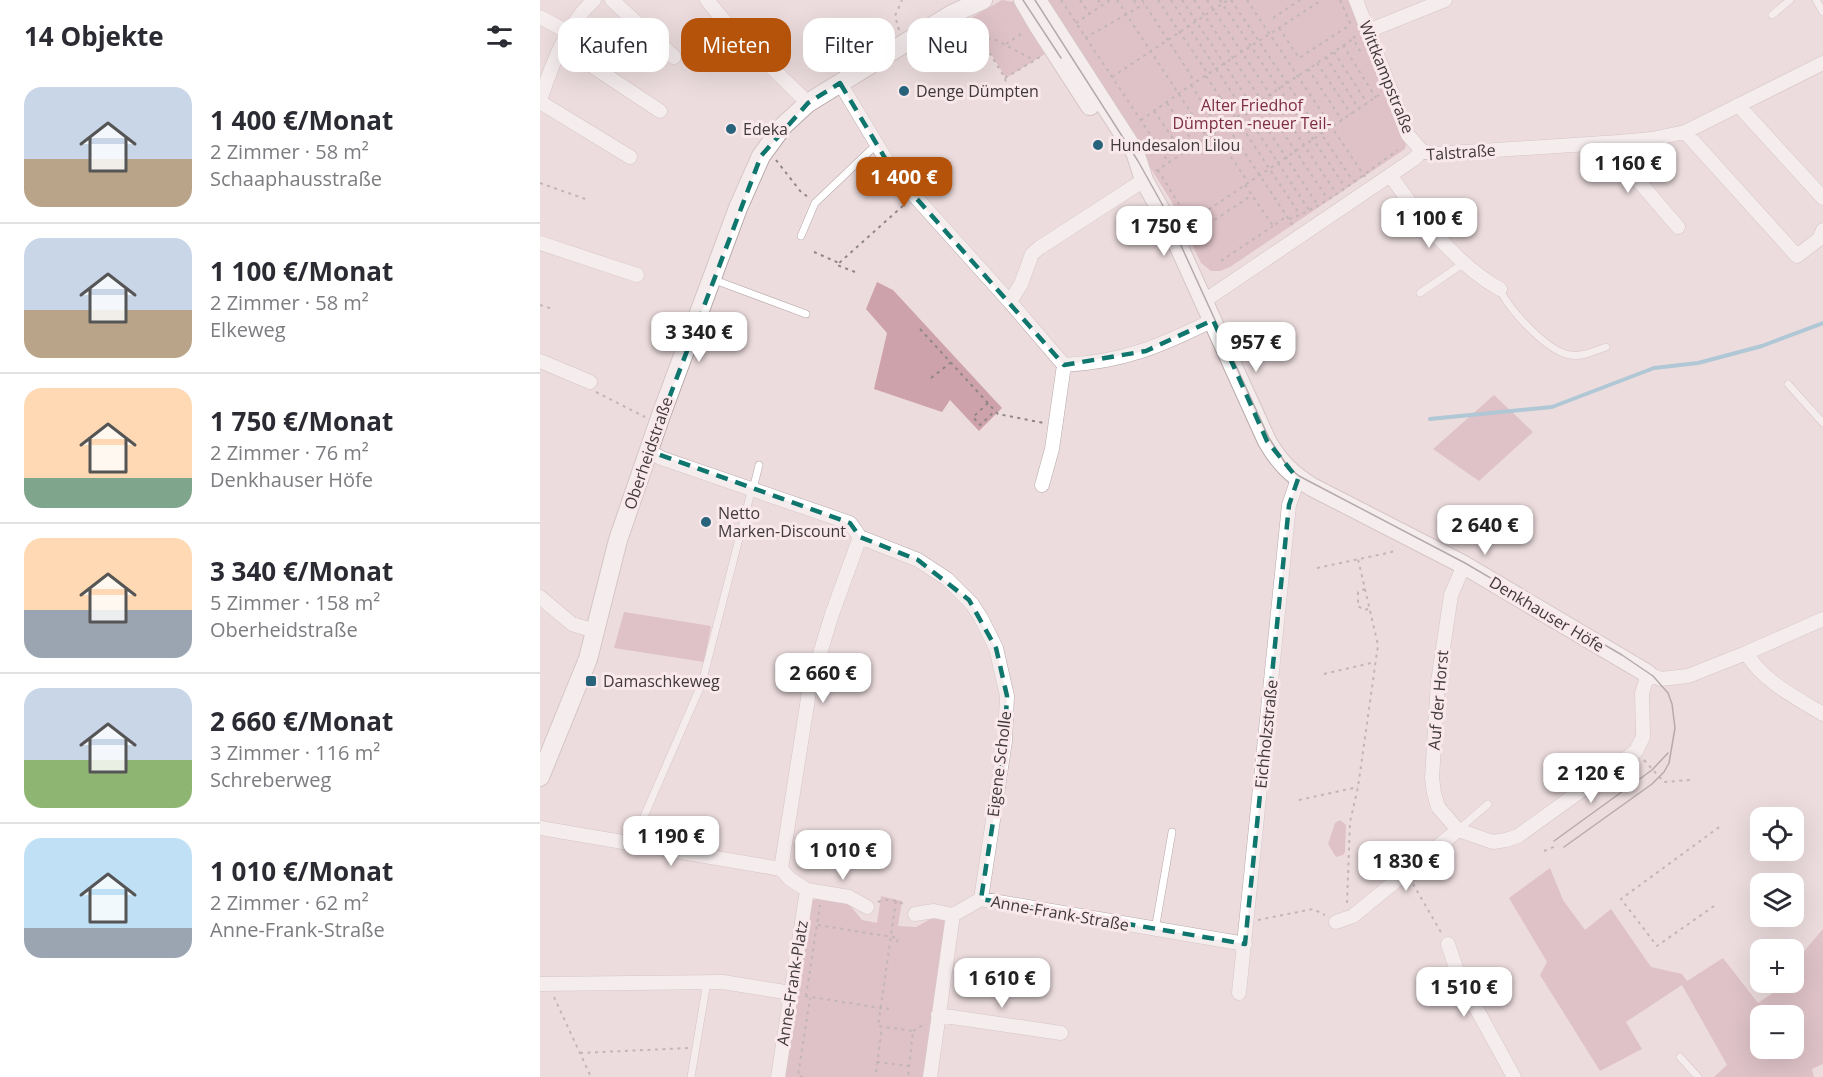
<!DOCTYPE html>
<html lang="de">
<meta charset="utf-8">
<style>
:root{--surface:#fff;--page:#f2f2f3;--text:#2b2b33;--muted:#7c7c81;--line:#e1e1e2;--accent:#b45309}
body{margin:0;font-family:"Open Sans",sans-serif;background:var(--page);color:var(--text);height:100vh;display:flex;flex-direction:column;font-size:22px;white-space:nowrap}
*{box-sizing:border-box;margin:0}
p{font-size:20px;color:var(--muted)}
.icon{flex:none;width:33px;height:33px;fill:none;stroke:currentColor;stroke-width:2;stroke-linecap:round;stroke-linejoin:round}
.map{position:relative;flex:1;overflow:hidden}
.drawer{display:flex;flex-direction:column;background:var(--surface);width:540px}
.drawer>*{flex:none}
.banner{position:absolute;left:18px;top:18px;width:570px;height:54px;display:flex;gap:12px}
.fabs{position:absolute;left:1210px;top:807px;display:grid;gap:12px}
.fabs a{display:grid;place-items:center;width:54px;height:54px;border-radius:12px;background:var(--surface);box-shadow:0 6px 24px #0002;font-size:30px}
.price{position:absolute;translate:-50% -51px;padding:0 14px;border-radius:12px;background:#fff;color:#222;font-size:20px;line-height:39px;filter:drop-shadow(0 2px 3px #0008)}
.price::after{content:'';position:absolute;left:50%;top:36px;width:18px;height:14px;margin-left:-9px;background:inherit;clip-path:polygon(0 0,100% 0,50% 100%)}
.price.on{background:var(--accent);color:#fff}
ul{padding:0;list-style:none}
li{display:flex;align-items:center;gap:18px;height:150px;padding:0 24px}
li+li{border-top:2px solid var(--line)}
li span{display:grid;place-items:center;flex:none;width:168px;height:120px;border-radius:18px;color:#555}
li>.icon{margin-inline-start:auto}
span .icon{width:72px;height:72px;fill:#fffc;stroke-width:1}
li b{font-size:26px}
h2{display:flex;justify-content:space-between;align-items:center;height:72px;padding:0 24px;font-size:26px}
.tag{padding:0 21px;border-radius:18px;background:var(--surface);box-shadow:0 6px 24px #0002;font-size:21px;line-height:54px}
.tag.on{background:var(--accent);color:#fff}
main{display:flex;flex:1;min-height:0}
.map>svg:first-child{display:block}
.green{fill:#cda2aa;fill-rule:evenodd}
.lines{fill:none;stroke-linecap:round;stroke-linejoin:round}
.stream{stroke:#66adc9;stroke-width:4}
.service-casing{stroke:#b9a9ab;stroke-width:8}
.minor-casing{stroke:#b9a9ab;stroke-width:15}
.tertiary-casing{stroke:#b9a9ab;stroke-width:20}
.path{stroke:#918687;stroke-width:2;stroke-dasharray:3 4.5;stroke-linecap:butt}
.service{stroke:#fff;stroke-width:7}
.minor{stroke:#fff;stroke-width:14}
.tertiary{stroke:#fff;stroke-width:18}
.tram{stroke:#766c6d;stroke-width:1.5}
.marked{fill:none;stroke:#0f766e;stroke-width:4.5;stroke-dasharray:12 8;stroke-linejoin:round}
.poi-dot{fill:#27647b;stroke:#fae9ec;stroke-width:2}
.labels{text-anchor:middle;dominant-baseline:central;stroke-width:6;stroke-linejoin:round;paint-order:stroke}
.street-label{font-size:16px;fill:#413a3b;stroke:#fae9ec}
.poi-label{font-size:16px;fill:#413a3b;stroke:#fae9ec;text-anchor:start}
.park-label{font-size:16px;fill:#7c2c43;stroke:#fae9ec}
</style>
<main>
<section class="drawer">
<h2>14 Objekte<svg class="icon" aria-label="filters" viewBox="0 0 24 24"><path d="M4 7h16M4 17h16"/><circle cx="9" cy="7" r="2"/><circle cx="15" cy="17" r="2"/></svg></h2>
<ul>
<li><span style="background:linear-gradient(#c9d6e8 60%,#b9a48a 0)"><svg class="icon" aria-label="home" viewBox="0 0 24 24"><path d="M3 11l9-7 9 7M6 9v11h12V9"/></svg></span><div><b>1 400 €/Monat</b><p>2 Zimmer · 58 m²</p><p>Schaaphausstraße</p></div></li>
<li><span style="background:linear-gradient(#c9d6e8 60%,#b9a48a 0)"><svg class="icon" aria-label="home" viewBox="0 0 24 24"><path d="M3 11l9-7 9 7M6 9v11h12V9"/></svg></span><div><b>1 100 €/Monat</b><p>2 Zimmer · 58 m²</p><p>Elkeweg</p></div></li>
<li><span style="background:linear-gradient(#ffd9b3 75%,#7fa58c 0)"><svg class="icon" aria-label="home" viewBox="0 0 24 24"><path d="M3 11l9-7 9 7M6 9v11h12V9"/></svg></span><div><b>1 750 €/Monat</b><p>2 Zimmer · 76 m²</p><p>Denkhauser Höfe</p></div></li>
<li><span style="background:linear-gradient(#ffd9b3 60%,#9aa5b1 0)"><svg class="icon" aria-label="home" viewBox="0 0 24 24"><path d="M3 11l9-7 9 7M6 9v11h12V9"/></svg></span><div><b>3 340 €/Monat</b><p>5 Zimmer · 158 m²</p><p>Oberheidstraße</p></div></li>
<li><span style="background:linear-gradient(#c9d6e8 60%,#8fb573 0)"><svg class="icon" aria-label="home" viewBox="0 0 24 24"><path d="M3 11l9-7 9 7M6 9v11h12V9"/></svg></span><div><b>2 660 €/Monat</b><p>3 Zimmer · 116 m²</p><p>Schreberweg</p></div></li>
<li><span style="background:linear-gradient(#bfe0f5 75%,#9aa5b1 0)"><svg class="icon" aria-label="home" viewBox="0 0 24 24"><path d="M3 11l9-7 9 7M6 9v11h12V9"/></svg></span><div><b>1 010 €/Monat</b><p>2 Zimmer · 62 m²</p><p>Anne-Frank-Straße</p></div></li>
</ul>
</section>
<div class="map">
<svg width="1283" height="1077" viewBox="0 0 1283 1077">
<rect width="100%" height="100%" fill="#ecdcde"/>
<path class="green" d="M 462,0 L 479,3 L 513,49 L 466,78 L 429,19 Z
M 505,0 L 808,0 L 866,144 L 865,149 L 690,267 L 680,271 L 671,271 L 661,263 L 633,204 Z
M 337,282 L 353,290 L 462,408 L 439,431 L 410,400 L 402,412 L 334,389 L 347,333 L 326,309 Z
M 954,395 L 993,432 L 939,481 L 893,449 Z
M 84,612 L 171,626 L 164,662 L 74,648 Z
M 800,820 L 806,825 L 805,852 L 803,855 L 796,857 L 788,844 L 795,823 Z
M 1010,868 L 1023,900 L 1045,930 L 1071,909 L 1111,967 L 1142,974 L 1147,981 L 1183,958 L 1218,1003 L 1236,991 L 1241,983 L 1254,982 L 1254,963 L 1283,929 L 1283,1064 L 1272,1069 L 1274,1077 L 1174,1077 L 1187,1065 L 1142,985 L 1086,1022 L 1102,1049 L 1060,1071 L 1000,975 L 1007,962 L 969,898 ZM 1221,1016 L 1254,1016 L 1254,1048 L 1221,1048 Z
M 341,896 L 362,901 L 358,926 L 376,927 L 392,918 L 403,918 L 406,926 L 383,1077 L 245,1077 L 271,902 L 276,898 L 308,903 L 322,920 L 337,923 Z"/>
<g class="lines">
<path class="stream" d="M 890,419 L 1012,407 L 1114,368 L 1158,363 L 1222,346 L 1283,323"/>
<g class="service-casing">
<path id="service" d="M 1276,0 L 1283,12
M 1232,15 L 1250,0
M 261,236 L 275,203 L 337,144
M 172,279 L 266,314
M 960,289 C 968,309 1008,352 1030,355 C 1043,357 1054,351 1066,347
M 880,293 L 924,263
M 1248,384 L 1283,423
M 213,489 L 219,465
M 918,830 L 948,804
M 92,844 L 162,683 L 212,488
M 615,930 L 632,832
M 1140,1057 L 1158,1077
M 151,1077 L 167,982"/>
</g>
<g class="minor-casing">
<path id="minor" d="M 72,0 L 134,57
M 167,0 L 186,23 L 268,103
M 816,0 L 868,135 L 882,151
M 0,17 L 28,32
M 828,31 L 905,0
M 22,46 L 120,111
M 300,83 L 354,173 L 470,302 L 524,365 L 512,449 L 502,485
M 0,100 C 12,65 26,25 54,0
M 0,102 L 90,157
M 1198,105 L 1283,198
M 1145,132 L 1257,256 L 1279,239 L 1283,230
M 1079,142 L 1080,153 L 1085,165 L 1138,227
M 882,151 L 895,154 L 1079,142 L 1112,139 L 1145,132 L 1283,63
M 850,175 C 878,215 916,265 960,289
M 0,243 L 97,275
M 664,301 L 874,159 L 882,151
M 470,302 L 481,284 L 492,254 L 499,248 L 604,180
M 0,361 L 50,382
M 524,365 C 583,362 621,346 673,320
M 109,451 L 121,458 L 310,523 L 320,537 L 378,560 L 407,579 L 432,604 L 441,618 L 456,648 L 467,696 L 465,741 L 441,899
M 924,565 L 911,595 L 898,682 L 892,778 L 894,793 L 898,807 L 918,830 L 953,842 L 966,840 L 978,836 L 1096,751 L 1103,737 L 1102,693 L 1108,674 L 1121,679 L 1148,676 L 1206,653 L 1283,619
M 0,597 L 32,624 L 55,631
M 1206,653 C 1224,682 1255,697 1283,714
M 0,828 L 241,869 L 250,879 L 267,890 L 309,897 L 327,907
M 241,869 L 270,686 L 292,614 L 320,537
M 375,914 L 394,911 L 413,915 L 441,899 L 705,944
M 796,922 L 813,916 L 918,830
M 908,944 L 919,977 L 974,1077
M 0,984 L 183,982 L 251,993
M 699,993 L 749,505 L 759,476
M 398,1015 L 521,1033
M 238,1077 L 267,890
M 390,1077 L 413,915"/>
</g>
<g class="tertiary-casing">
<path id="tertiary" d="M 483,0 L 497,24 L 550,106
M 497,0 L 595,152 L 604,180 L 629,225 L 727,441 C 739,462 752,475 772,487 L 924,565 L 1108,674
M 0,777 L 48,659 L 78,540 L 121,415 L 198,208 L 221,156 L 243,126 L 268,103 L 412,14 L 443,0"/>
</g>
<path class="path" d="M 521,0 L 629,163
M 540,0 L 549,13
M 558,0 L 562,5
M 577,0 L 667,137
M 594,0 L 599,8
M 602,0 L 655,82
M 618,0 L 668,74
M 631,0 L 769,210
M 642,0 L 777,204
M 654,0 L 787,198
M 667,0 L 796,193
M 680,0 L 805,187
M 691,0 L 813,181
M 707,0 L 825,177
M 800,0 L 811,25
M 733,18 L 760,0
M 430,21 L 465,78 L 467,88
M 536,23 L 570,0
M 739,28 L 759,58 L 810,25
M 359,30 L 355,16 L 362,0
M 815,36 L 813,39 L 822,54
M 440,38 L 454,39 L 494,60
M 545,38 L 604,4
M 466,44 L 484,32
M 803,45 L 836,98
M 794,52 L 827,103
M 786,57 L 819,109
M 777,63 L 811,114
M 768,69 L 802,120
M 666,76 L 680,97 L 671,102 L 754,227
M 572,77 L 688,0
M 465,78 L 500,57
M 651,85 L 665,107 L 671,103
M 680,97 L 696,118 L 760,215
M 627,103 L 655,145
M 665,107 L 679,129
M 614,111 L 643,153
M 601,120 L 651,85 L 782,0
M 674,132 L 708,182
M 236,160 L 261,192 L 268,197
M 618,170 L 650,222 L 650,227 L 655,233 L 712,195
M 616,171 L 813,39
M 0,183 L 48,200
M 705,185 L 733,226 L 747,216
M 749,219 C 785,207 826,172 858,150
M 650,222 L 839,95
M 274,252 L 299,263
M 681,261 L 733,226
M 315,272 L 297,265 L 365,204
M 0,305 L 13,309
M 380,329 L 458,414 L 504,423
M 391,378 L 410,363
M 56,392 L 105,417
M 448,403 L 433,417 L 440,425 L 455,411
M 777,568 L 852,552 L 853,546
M 825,589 L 818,592 L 818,606 L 824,610 L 828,609
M 784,674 L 835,662
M 1104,760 L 1124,782 L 1150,780
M 759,800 L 818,787
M 1004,851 L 1018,845
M 873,884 L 902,934
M 356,901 L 338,1026 L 373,1031 L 368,1077
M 338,902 C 346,898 359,900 366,906
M 807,903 L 810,822 L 818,787 L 838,645 L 818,559
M 1174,906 L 1117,946 L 1081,899 L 1182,825
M 718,920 L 773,909 L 785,915
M 278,925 L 358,938 L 357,942
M 265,996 L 340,1008 L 348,1009 L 348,1005
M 266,996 L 280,905
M 14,997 L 51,1077
M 373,1031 L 386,1023
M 40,1053 L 148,1048
M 337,1062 L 369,1066
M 336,1072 L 342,1027
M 263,1077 L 258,1076 L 270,998"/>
<use href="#service" class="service"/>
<use href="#minor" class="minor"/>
<use href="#tertiary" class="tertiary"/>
<path class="tram" d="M 483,0 L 521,58
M 495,0 L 598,161 L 622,204 L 729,438 L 748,467 L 759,476 L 925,563 L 1082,655 L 1113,676 L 1128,693 L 1132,704 L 1135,728 L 1129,763 L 1124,772 L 1112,784 L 1024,847
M 1014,841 L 1112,770 L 1128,753"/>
</g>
<path d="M0 0H1283V1077H0ZM 300,83 L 354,173 L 524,365 L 606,351 L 673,320 L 727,441 L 758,479 L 749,505 L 705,944 L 441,899 L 464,751 L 467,696 L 456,648 L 429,600 L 378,560 L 320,537 L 310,523 L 109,451 L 221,156 L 268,103 Z" fill="#ecdcde" fill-opacity=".55" fill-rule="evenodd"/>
<path class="marked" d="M 300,83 L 354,173 L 524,365 L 606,351 L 673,320 L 727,441 L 758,479 L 749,505 L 705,944 L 441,899 L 464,751 L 467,696 L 456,648 L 429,600 L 378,560 L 320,537 L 310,523 L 109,451 L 221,156 L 268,103 Z"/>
<g class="poi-dot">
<circle cx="364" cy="91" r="6"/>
<circle cx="191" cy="129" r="6"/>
<circle cx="558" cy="145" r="6"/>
<circle cx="166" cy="522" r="6"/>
<rect x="45" y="675" width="12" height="12" rx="3"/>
</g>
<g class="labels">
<g class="street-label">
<text transform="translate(847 77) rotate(68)">Wittkampstraße</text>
<text transform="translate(921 152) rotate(-4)">Talstraße</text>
<text transform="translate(108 453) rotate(-71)">Oberheidstraße</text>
<text transform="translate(1007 614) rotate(31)">Denkhauser Höfe</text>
<text transform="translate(898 700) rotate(-85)">Auf der Horst</text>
<text transform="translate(726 734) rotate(-84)">Eichholzstraße</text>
<text transform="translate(459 764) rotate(-83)">Eigene Scholle</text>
<text transform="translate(520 913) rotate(10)">Anne-Frank-Straße</text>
<text transform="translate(252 983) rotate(-81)">Anne-Frank-Platz</text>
</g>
<g class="poi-label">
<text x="376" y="91">Denge Dümpten</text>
<text x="203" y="129">Edeka</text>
<text x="570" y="145">Hundesalon Lilou</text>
<text x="178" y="513">Netto<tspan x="178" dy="18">Marken-Discount</tspan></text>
<text x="63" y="681">Damaschkeweg</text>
</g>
<g class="park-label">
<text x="712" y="105">Alter Friedhof<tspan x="712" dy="18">Dümpten -neuer Teil-</tspan></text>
</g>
</g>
</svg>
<div class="fabs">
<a><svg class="icon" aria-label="locate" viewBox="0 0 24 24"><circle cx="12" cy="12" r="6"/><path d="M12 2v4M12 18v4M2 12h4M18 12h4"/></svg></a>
<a><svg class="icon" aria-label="layers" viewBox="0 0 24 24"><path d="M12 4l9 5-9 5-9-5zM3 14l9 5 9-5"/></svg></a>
<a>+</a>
<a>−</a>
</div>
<b class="price" style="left:1088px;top:194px">1 160 €</b>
<b class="price on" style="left:364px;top:208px">1 400 €</b>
<b class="price" style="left:889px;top:249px">1 100 €</b>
<b class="price" style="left:624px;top:257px">1 750 €</b>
<b class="price" style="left:159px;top:363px">3 340 €</b>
<b class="price" style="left:716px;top:373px">957 €</b>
<b class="price" style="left:945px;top:556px">2 640 €</b>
<b class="price" style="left:283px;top:704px">2 660 €</b>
<b class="price" style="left:1051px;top:804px">2 120 €</b>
<b class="price" style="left:131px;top:867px">1 190 €</b>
<b class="price" style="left:303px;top:881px">1 010 €</b>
<b class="price" style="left:866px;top:892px">1 830 €</b>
<b class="price" style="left:462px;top:1009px">1 610 €</b>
<b class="price" style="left:924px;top:1018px">1 510 €</b>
<div class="banner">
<a class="tag">Kaufen</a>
<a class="tag on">Mieten</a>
<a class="tag">Filter</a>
<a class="tag">Neu</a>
</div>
</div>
</main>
